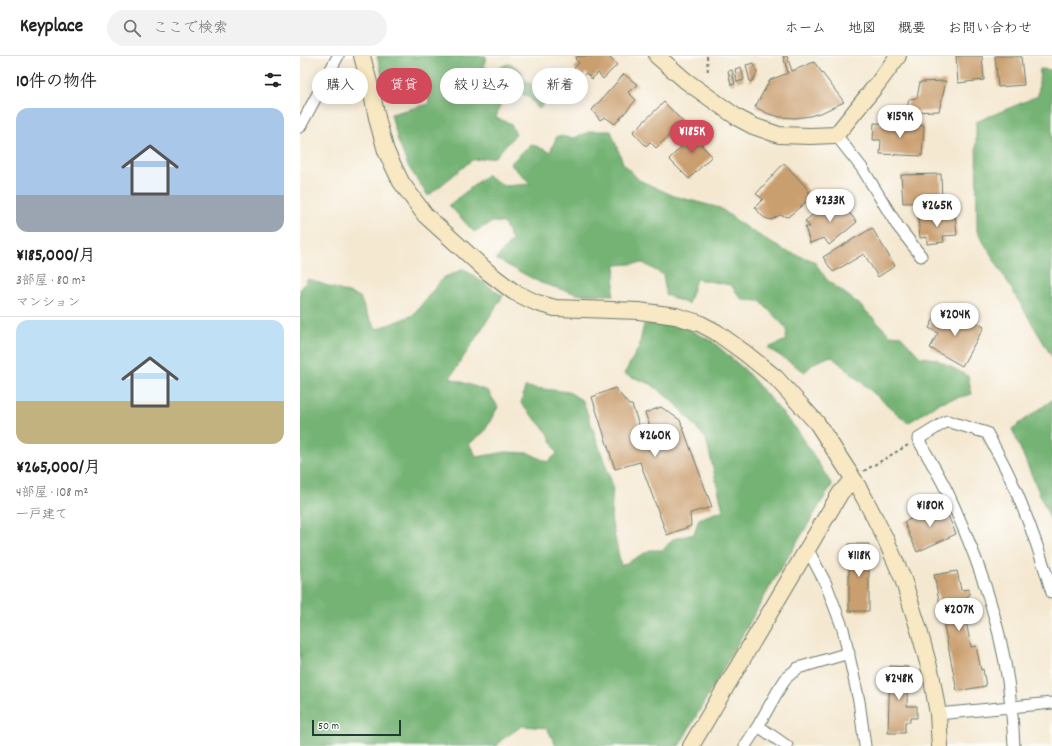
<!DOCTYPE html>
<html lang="ja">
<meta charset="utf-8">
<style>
:root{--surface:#fff;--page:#f2f2f2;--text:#222;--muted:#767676;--line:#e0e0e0;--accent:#d1495b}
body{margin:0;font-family:Dekko,"Klee One",sans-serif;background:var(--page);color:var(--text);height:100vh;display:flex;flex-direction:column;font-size:15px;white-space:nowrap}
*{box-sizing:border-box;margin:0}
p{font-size:13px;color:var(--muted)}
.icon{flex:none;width:22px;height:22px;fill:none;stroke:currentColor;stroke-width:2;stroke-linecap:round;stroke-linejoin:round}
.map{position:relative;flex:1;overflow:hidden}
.details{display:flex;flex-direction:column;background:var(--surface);width:300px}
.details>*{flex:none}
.top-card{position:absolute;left:12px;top:12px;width:380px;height:36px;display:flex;gap:8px}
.scale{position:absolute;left:12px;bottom:10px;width:89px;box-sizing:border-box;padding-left:4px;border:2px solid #1f3d34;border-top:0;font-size:11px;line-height:14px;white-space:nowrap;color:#1f3d34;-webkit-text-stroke:3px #fdfcf7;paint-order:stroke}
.price{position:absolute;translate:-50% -34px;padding:0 9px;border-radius:14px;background:#fff;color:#222;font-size:13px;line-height:26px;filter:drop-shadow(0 1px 2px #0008)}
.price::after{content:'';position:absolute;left:50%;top:24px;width:12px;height:9px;margin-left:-6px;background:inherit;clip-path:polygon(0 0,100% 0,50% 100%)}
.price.selected{background:var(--accent);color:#fff}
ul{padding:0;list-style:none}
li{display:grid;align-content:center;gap:8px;height:212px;padding:0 16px}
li+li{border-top:1px solid var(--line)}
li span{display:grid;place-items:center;height:124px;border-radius:12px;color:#555}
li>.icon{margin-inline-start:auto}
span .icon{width:72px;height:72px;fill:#fffc;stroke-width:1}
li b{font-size:17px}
h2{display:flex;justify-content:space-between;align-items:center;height:48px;padding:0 16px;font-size:17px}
.chip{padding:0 14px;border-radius:18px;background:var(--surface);box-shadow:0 2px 10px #0003;font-size:14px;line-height:36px}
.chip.selected{background:var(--accent);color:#fff}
header{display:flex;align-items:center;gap:24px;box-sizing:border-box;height:56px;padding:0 20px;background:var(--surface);border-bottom:1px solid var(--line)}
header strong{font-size:19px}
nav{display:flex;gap:22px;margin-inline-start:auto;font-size:14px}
.search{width:280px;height:36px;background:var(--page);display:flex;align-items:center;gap:10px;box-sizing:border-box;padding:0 14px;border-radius:22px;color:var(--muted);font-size:15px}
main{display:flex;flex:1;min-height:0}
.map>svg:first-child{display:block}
.forest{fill:#75b374;stroke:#4a7854}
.building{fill:#ca9f6f}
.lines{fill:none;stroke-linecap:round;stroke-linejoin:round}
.street-casing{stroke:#6a796b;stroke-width:13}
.secondary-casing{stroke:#6a796b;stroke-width:18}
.path{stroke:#6a796b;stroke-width:2;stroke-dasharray:3 3;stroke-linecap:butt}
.street{stroke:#fff;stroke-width:11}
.secondary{stroke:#f8e8c3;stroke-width:16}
</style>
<header>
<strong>Keyplace</strong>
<div class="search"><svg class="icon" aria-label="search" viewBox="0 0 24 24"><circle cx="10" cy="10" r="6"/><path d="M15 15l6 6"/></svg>ここで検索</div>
<nav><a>ホーム</a><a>地図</a><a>概要</a><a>お問い合わせ</a></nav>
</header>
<main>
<section class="details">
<h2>10件の物件<svg class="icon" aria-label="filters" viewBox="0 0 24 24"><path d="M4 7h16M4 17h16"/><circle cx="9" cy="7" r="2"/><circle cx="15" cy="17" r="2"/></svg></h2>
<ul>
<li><span style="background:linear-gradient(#a9c7e8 70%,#9aa5b1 0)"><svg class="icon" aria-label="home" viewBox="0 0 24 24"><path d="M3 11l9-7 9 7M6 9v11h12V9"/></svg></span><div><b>¥185,000/月</b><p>3部屋 · 80 m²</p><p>マンション</p></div></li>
<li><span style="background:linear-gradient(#bfe0f5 65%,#c2b280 0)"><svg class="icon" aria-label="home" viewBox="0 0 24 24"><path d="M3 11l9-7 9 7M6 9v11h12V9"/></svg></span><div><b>¥265,000/月</b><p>4部屋 · 108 m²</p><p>一戸建て</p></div></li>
</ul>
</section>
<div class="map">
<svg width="752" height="690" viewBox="0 0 752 690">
<rect width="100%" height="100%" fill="#fdfcf7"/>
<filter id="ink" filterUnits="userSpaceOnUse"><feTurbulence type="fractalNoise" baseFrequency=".025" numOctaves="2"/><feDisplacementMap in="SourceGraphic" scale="8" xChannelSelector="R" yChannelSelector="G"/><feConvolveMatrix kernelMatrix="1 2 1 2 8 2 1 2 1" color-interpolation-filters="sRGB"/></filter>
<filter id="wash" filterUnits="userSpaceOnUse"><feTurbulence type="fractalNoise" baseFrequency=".012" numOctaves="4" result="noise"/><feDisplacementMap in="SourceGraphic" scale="16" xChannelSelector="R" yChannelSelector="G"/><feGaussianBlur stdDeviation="0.9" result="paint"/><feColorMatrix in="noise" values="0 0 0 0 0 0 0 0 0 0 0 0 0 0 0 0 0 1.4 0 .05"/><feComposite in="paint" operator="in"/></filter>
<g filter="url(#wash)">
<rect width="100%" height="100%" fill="#f4e8d1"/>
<path class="forest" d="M 77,0 L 186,0 L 184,10 L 194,17 L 201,11 L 210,7 L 221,15 L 224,24 L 251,40 L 239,53 L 230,42 L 210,31 L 203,40 L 196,62 L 210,67 L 216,78 L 195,101 L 172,104 L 128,140 L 108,110 L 98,85 L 91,58 L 129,48 L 125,15 L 82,19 Z
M 740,13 L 752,14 L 752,301 L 677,175 L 676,66 L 738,40 Z
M 291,75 L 311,75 L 323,107 L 339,124 L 374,140 L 420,152 L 444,170 L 483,194 L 514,205 L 527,224 L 559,248 L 590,279 L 601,280 L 620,301 L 636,303 L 668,320 L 672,338 L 641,346 L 608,367 L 531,300 L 514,307 L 505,316 L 468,292 L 486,284 L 487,273 L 460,245 L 442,244 L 431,229 L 396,223 L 388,248 L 366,239 L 363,219 L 343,207 L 316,209 L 313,239 L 277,238 L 241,227 L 196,203 L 212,184 L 204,167 L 193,166 L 174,176 L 149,149 L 187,119 L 204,130 L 231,128 L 210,108 L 231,88 L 250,96 L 257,80 L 274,82 Z
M 164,213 L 203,240 L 150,322 L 188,335 L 198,351 L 184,376 L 169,388 L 177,401 L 206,396 L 229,397 L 247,406 L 257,398 L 248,377 L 221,348 L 225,331 L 269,336 L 283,345 L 313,430 L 311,462 L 321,510 L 350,494 L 363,494 L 373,483 L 394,478 L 399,463 L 423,454 L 406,383 L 376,348 L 351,328 L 324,318 L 339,291 L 344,268 L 362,268 L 386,272 L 412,285 L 445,314 L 499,376 L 532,429 L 471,529 L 379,690 L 325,690 L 317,689 L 314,690 L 256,690 L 247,672 L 222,670 L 200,685 L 197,690 L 0,690 L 0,234 L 8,223 L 60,241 L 67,259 L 77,273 L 113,259 L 143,222 Z
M 752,344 L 752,467 L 712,373 Z"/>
<g id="blocks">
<path class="building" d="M 278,0 L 312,0 L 310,2 L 317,9 L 303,23 L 298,17 L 292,23 L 286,17 L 283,20 L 274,12 L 279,7 L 275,3 Z
M 483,0 L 487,0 L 492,15 L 514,6 L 544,46 L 523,56 L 510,60 L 495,62 L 480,61 L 469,58 L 455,51 L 470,24 L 488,17 Z
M 656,0 L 682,0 L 684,24 L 658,27 Z
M 695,0 L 721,0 L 724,29 L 698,31 Z
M 454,7 L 457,17 L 453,24 L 450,26 L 446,9 Z
M 441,11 L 444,24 L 437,26 L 435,13 Z
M 432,14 L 435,28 L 431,29 L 428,15 Z
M 324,18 L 338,29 L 328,36 L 336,44 L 315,68 L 305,61 L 300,64 L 292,54 Z
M 646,25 L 639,55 L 606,56 L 609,43 L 617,42 L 620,26 Z
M 364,46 L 383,66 L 356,92 L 350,86 L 346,90 L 333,76 Z
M 574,67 L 624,69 L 622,100 L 580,98 L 581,84 L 573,84 Z
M 401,71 L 410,80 L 401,89 L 412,100 L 389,123 L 369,103 Z
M 484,107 L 505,130 L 512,141 L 488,161 L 480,159 L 471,164 L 465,162 L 461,159 L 455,151 L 463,143 L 456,138 Z
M 641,118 L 642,146 L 603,147 L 601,119 Z
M 536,141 L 557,166 L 529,189 L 524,182 L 510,187 L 505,171 L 510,171 L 505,165 Z
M 655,158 L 657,179 L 643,180 L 644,186 L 627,188 L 627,181 L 620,182 L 618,161 Z
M 572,172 L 595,210 L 578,221 L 564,198 L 533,216 L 523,201 Z
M 657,256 L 684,271 L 662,310 L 630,292 L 638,277 L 629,272 L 637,257 L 652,266 Z
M 315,332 L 329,349 L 332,349 L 339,369 L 344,369 L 346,377 L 352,376 L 345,357 L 361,351 L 380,364 L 412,451 L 390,457 L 391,470 L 367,479 L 340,406 L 315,413 L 292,341 Z
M 643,448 L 656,478 L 617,496 L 604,466 Z
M 549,488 L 569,488 L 569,555 L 549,555 Z
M 657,515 L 661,534 L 669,533 L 670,539 L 667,540 L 669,549 L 663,550 L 671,591 L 676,590 L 681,614 L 683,613 L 686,630 L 657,635 L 634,519 Z
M 590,610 L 608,611 L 607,650 L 617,650 L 617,662 L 610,662 L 610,666 L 605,666 L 605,677 L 588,677 Z"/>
</g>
</g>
<g filter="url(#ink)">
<use href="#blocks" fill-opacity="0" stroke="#6a796b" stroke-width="1"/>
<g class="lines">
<g class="street-casing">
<path id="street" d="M 0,71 L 38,0
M 536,79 L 562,112 L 597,169 L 621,200
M 507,492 L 526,528 L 543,573 L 559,645 L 565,690
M 638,658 L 752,647
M 458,670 L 487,690
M 445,690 L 458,670 L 479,633 L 487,621 L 498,612 L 549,597
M 714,690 C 713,677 713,664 711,651 C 705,579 681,509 651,444 C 642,423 629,403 618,383 L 647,365 L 687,377 C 695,393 705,409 712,426 C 728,462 741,499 752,537"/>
</g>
<g class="secondary-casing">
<path id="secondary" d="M 62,0 L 71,34 L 78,66 L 86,95 L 101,126 L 125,159 L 189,217 L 214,236 L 237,247 L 255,252 L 339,255 L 376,260 L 399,267 L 416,276 L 445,297 L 476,322 L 517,367 L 554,424 L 565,443 L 585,482 L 603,523 L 619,574 L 631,618 L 638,658 L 640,690
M 357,0 L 386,25 L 438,62 L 453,70 L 479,79 L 510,80 L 536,79 L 578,27 L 598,0
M 391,690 L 541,436 L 554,424"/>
</g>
<path class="path" d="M 407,0 L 408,18
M 564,415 L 608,389"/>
<use href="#street" class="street"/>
<use href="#secondary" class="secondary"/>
</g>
</g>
</svg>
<div class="scale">50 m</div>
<b class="price" style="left:600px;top:83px">¥159K</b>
<b class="price selected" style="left:392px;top:98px">¥185K</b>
<b class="price" style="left:530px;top:167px">¥233K</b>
<b class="price" style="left:637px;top:172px">¥265K</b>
<b class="price" style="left:655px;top:281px">¥204K</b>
<b class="price" style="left:355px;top:402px">¥260K</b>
<b class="price" style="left:630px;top:472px">¥180K</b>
<b class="price" style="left:559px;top:522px">¥118K</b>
<b class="price" style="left:659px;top:576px">¥207K</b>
<b class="price" style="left:599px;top:645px">¥248K</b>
<div class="top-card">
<a class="chip">購入</a>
<a class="chip selected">賃貸</a>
<a class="chip">絞り込み</a>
<a class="chip">新着</a>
</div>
</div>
</main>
